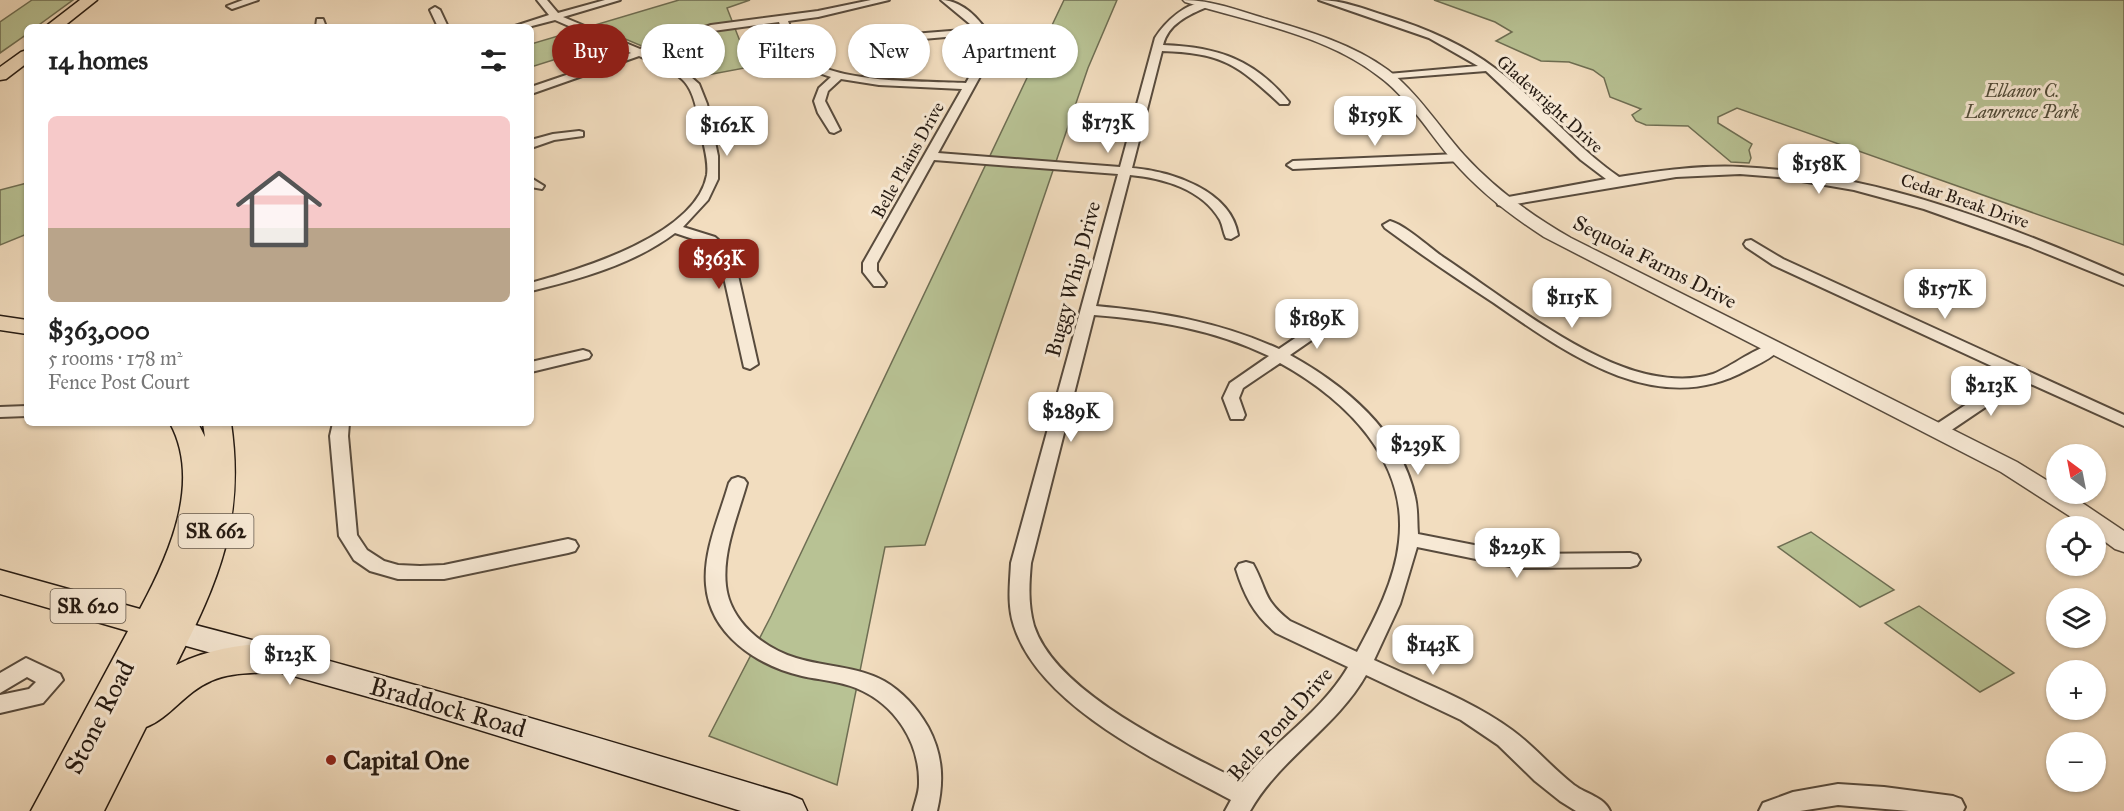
<!DOCTYPE html>
<meta charset="utf-8">
<style>
:root{--surface:#fff;--page:#f6f6f6;--text:#222;--muted:#767676;--accent:#8f2418}
body{margin:0;font-family:"IM FELL Great Primer",serif;background:var(--page);color:var(--text);height:100vh;display:flex;flex-direction:column;font-size:22px;white-space:nowrap}
*{box-sizing:border-box;margin:0}
p{font-size:20px;color:var(--muted)}
.icon{flex:none;width:33px;height:33px;fill:none;stroke:currentColor;stroke-width:2;stroke-linecap:round;stroke-linejoin:round}
.map{position:relative;flex:1;overflow:hidden}
.sheet{position:absolute;left:24px;top:24px;width:510px;height:402px;display:flex;flex-direction:column;background:var(--surface);border-radius:9px;box-shadow:0 2px 4px #0004}
.sheet>*{flex:none}
.banner{position:absolute;left:552px;top:24px;width:570px;height:54px;display:flex;gap:12px}
.needle{width:39px;rotate:328deg}
.controls{position:absolute;left:2046px;top:444px;display:grid;gap:12px}
.controls a{display:grid;place-items:center;width:60px;height:60px;border-radius:50%;background:var(--surface);box-shadow:0 2px 4px #0004;font-size:30px}
.price{position:absolute;translate:-50% -51px;padding:0 14px;border-radius:12px;background:#fff;color:#222;font-size:20px;line-height:39px;filter:drop-shadow(0 2px 3px #0008)}
.price::after{content:'';position:absolute;left:50%;top:36px;width:18px;height:14px;margin-left:-9px;background:inherit;clip-path:polygon(0 0,100% 0,50% 100%)}
.price.active{background:var(--accent);color:#fff}
ul{padding:0;list-style:none}
li{display:grid;align-content:center;gap:12px;height:318px;padding:0 24px}
li span{display:grid;place-items:center;height:186px;border-radius:9px;color:#555}
li>.icon{margin-inline-start:auto}
span .icon{width:108px;height:108px;fill:#fffc;stroke-width:1}
li b{font-size:26px}
h2{display:flex;justify-content:space-between;align-items:center;height:72px;padding:0 24px;font-size:26px}
.chip{padding:0 21px;border-radius:27px;background:var(--surface);box-shadow:0 2px 4px #0004;font-size:21px;line-height:54px}
.chip.active{background:var(--accent);color:#fff}
.map>svg:first-child{display:block}
.green{fill:#b8c294;stroke:#6e6e53;stroke-width:1.5}
.lines{fill:none;stroke-linecap:round;stroke-linejoin:round}
.minor-casing{stroke:#584b3d;stroke-width:4}
.tertiary-casing{stroke:#584b3d;stroke-width:3}
.secondary-casing{stroke:#251a12;stroke-width:3}
.primary-casing{stroke:#251a12;stroke-width:3}
.minor{fill:#f7e9d5;fill-rule:evenodd}
.tertiary{fill:#f7e9d5;fill-rule:evenodd}
.secondary{fill:#f7e9d5;fill-rule:evenodd}
.primary{fill:#f2ddbf;fill-rule:evenodd}
.poi-dot{fill:#8f2418;stroke:#f7e9d5;stroke-width:2}
.labels{text-anchor:middle;dominant-baseline:central;stroke-width:6;stroke-linejoin:round;paint-order:stroke}
.far-park-label{font-size:18px;font-style:italic;fill:#514c39;stroke:#f7e9d5}
.far-street-label{font-size:18px;fill:#251a12;stroke:#f7e9d5}
.shield{fill:#f7e9d5;stroke:#64584c;stroke-width:1.5}
.shield-label{font-size:20px;font-weight:bold;fill:#251a12}
.street-label{font-size:21px;fill:#251a12;stroke:#f7e9d5}
.near-street-label{font-size:26px;fill:#251a12;stroke:#f7e9d5}
.near-poi-label{font-size:26px;font-weight:bold;fill:#251a12;stroke:#f7e9d5;text-anchor:start}
</style>
<div class="map">
<svg width="2124" height="811" viewBox="0 0 2124 811">
<rect width="100%" height="100%" fill="#f2ddbf"/>
<filter id="stains"><feTurbulence type="fractalNoise" baseFrequency=".00333" numOctaves="4"/><feColorMatrix values="0 0 0 0 .2 0 0 0 0 .09 0 0 0 0 .02 0 0 0 .5 -.17"/></filter>
<radialGradient id="worn" r=".72"><stop offset=".6" stop-color="#630" stop-opacity="0"/><stop offset="1" stop-color="#630" stop-opacity=".3"/></radialGradient>
<path class="green" d="M 32,0 L 73,0 L 36,27 L 27,27 L 27,34 L 0,53 L 0,22 Z
M 679,0 L 750,0 L 727,8 L 750,67 L 702,76 L 668,57 L 623,38 L 531,67 L 531,44 Z
M 1064,0 L 1117,0 L 1088,68 L 925,545 L 885,547 L 837,785 L 709,736 L 771,616 Z
M 1434,0 L 2124,0 L 2124,245 L 1737,108 L 1718,117 L 1718,123 L 1752,144 L 1749,150 L 1751,158 L 1749,163 L 1731,162 L 1688,126 L 1646,125 L 1636,121 L 1632,115 L 1641,109 L 1610,97 L 1604,78 L 1593,70 L 1569,62 L 1541,61 L 1496,41 L 1512,32 L 1495,22 Z
M 27,183 L 27,234 L 0,245 L 0,190 Z
M 1811,532 L 1894,590 L 1860,607 L 1778,547 Z
M 1919,606 L 2014,673 L 1980,692 L 1885,623 Z"/>
<g class="lines">
<g class="minor-casing">
<path id="minor" d="M 243,0 L 258,0 L 232,9 L 227,6 Z
M 537,0 L 547,0 L 558,13 L 605,0 L 620,0 L 563,17 L 640,49 L 711,25 L 818,11 L 871,0 L 889,0 L 818,17 L 788,21 C 792,31 795,47 803,55 C 830,84 927,81 966,83 L 984,51 L 980,34 L 900,41 L 895,38 L 900,35 L 976,29 L 941,0 C 965,0 991,28 994,51 L 938,153 L 1120,167 L 1155,38 C 1165,22 1187,1 1207,3 L 1207,7 C 1188,15 1168,24 1163,45 C 1217,47 1254,59 1289,102 L 1288,104 L 1280,104 C 1237,64 1222,53 1162,51 L 1132,168 C 1170,171 1231,190 1238,235 L 1231,239 L 1226,238 C 1223,232 1223,226 1220,220 C 1202,189 1163,178 1130,175 L 1096,306 C 1160,312 1220,322 1279,349 L 1332,313 L 1342,313 L 1344,316 L 1342,319 L 1290,355 C 1346,386 1401,432 1415,497 C 1418,509 1417,522 1418,534 L 1520,554 L 1630,553 L 1637,555 L 1640,560 L 1637,565 L 1630,567 L 1520,568 L 1417,547 L 1400,604 L 1374,660 C 1421,682 1471,700 1512,730 C 1534,746 1552,768 1574,785 C 1586,794 1604,797 1610,811 L 1576,811 L 1560,801 L 1535,781 L 1498,745 L 1461,720 L 1366,675 C 1336,728 1280,758 1250,811 L 1225,811 L 1231,800 C 1160,762 1040,707 1014,626 C 1007,605 1010,584 1011,563 L 1118,174 L 934,160 L 877,263 L 877,271 L 886,283 L 884,286 L 874,286 L 863,272 L 863,263 L 962,89 L 879,85 L 841,79 L 828,91 L 825,101 L 840,130 L 834,133 L 830,132 L 818,113 L 814,101 L 819,88 L 831,77 C 797,67 790,54 779,22 L 713,31 L 649,53 L 683,70 L 699,84 L 707,104 L 718,156 L 718,179 L 708,200 L 683,227 L 715,237 L 733,253 L 758,364 L 750,369 L 744,367 L 719,255 L 705,243 L 675,233 C 634,264 580,279 531,291 L 531,283 C 581,269 696,235 707,175 C 709,160 703,145 701,130 C 691,78 688,78 639,56 L 531,94 L 531,87 L 631,53 L 555,20 L 528,27 L 512,27 L 549,15 ZM 1094,315 C 1155,320 1213,329 1269,356 L 1230,383 L 1223,398 L 1231,419 L 1243,419 L 1245,415 L 1239,398 L 1243,388 L 1280,363 C 1345,399 1409,460 1399,542 C 1395,580 1375,619 1357,652 L 1290,621 C 1262,599 1268,591 1253,564 L 1246,562 L 1239,564 L 1236,569 C 1244,595 1254,615 1276,633 L 1348,667 C 1321,713 1274,741 1242,782 C 1181,750 1057,695 1034,626 C 1028,605 1029,585 1031,563 Z
M 1319,0 C 1342,0 1364,9 1386,16 C 1425,28 1463,44 1496,69 C 1540,102 1574,146 1619,177 C 1659,171 1700,165 1741,167 C 1873,173 2004,223 2124,276 L 2124,285 L 2028,246 L 1924,209 L 1854,190 L 1778,177 L 1740,174 L 1676,177 L 1503,206 L 1498,205 L 1497,202 L 1498,199 L 1503,198 L 1606,179 L 1581,160 L 1486,71 L 1384,79 L 1384,75 L 1388,74 L 1478,66 L 1429,38 Z
M 435,7 L 440,10 L 448,27 L 438,27 L 430,10 Z
M 317,19 L 323,19 L 326,27 L 316,27 Z
M 579,131 L 583,132 L 583,136 L 554,140 L 531,148 L 531,140 L 553,134 Z
M 1458,154 L 1464,158 L 1462,161 L 1293,169 L 1287,165 L 1293,161 Z
M 531,178 L 544,186 L 542,189 L 531,187 Z
M 1390,221 C 1405,225 1429,247 1443,257 C 1497,293 1563,345 1623,367 C 1649,377 1685,383 1713,374 C 1730,368 1764,341 1778,345 L 1781,348 C 1773,358 1758,364 1747,370 C 1657,420 1566,353 1494,303 C 1457,279 1420,254 1385,228 L 1383,225 Z
M 1751,240 L 1783,259 L 2124,415 L 2124,426 L 2024,381 L 1944,435 L 1932,435 L 1930,431 L 1932,427 L 2011,375 L 1773,265 L 1746,247 L 1744,244 L 1746,241 Z
M 583,350 L 589,352 L 591,355 L 589,358 L 531,372 L 531,362 Z
M 27,406 L 27,416 L 0,417 L 0,407 Z
M 333,423 L 349,423 L 348,436 L 357,535 L 367,550 L 384,561 L 398,565 L 420,566 L 444,565 L 568,539 L 575,541 L 578,546 L 575,551 L 568,553 L 444,579 L 398,579 L 370,571 L 354,560 L 339,536 L 330,436 Z
M 738,477 L 744,479 L 747,483 C 738,515 722,552 726,586 C 730,621 763,648 796,658 C 825,667 856,666 884,681 C 903,692 917,708 928,727 C 943,755 944,781 937,811 L 913,811 C 915,802 919,793 919,784 C 920,742 895,704 856,688 C 839,681 820,680 802,676 C 758,666 710,635 706,585 C 703,551 720,515 729,483 L 732,479 Z
M 26,658 L 60,674 L 63,680 L 43,703 L 0,713 L 0,695 L 29,689 L 36,682 L 27,677 L 0,693 L 0,673 Z
M 1838,784 L 1884,787 L 1953,796 L 1961,799 L 1965,807 L 1963,811 L 1909,811 L 1838,805 L 1800,811 L 1759,811 L 1763,803 L 1793,792 Z"/>
</g>
<g class="tertiary-casing">
<path id="tertiary" d="M 1183,0 C 1212,0 1240,11 1267,19 C 1308,31 1353,44 1388,70 C 1418,93 1439,127 1464,155 C 1495,189 1531,215 1571,238 L 2017,462 L 2056,486 L 2056,494 L 2069,494 L 2124,531 L 2124,552 L 2115,549 L 2096,535 L 2096,526 L 2085,526 L 2001,472 L 1544,237 C 1510,215 1479,191 1453,161 C 1428,132 1408,97 1377,75 C 1323,34 1249,22 1185,2 Z"/>
</g>
<g class="secondary-casing">
<path id="secondary" d="M 176,620 C 382,673 586,734 790,795 L 802,800 L 807,811 L 741,811 L 408,708 L 165,640 L 161,632 L 165,624 Z"/>
</g>
<g class="primary-casing">
<path id="primary" d="M 80,0 L 97,0 L 63,27 L 45,27 Z
M 27,50 L 27,63 L 6,79 L 0,80 L 0,67 L 21,52 Z
M 0,316 L 27,320 L 27,334 L 0,330 Z
M 170,423 L 198,423 L 205,437 L 203,423 L 231,423 C 245,520 219,580 176,665 C 207,649 261,638 294,648 L 299,658 L 294,668 C 267,676 237,669 211,681 C 185,692 170,718 146,727 L 104,811 L 31,811 L 128,631 L 0,594 L 0,570 L 140,609 C 169,555 202,482 170,423 Z"/>
</g>
<use href="#minor" class="minor"/>
<use href="#tertiary" class="tertiary"/>
<use href="#secondary" class="secondary"/>
<use href="#primary" class="primary"/>
</g>
<circle class="poi-dot" cx="331" cy="760" r="6"/>
<g class="labels">
<g class="far-park-label">
<text x="2022" y="91">Ellanor C.<tspan x="2022" dy="21">Lawrence Park</tspan></text>
</g>
<g class="far-street-label">
<text transform="translate(1550 104) rotate(42)">Gladewright Drive</text>
<text transform="translate(908 160) rotate(-61)">Belle Plains Drive</text>
<text transform="translate(1965 201) rotate(19)">Cedar Break Drive</text>
</g>
<g class="shield">
<rect x="178.5" y="514" width="75" height="34" rx="4.5"/>
<rect x="50.5" y="589" width="75" height="34" rx="4.5"/>
</g>
<g class="shield-label">
<text x="216" y="531">SR 662</text>
<text x="88" y="606">SR 620</text>
</g>
<g class="street-label">
<text transform="translate(1655 262) rotate(27)">Sequoia Farms Drive</text>
<text transform="translate(1073 279) rotate(-75)">Buggy Whip Drive</text>
<text transform="translate(1280 724) rotate(-48)">Belle Pond Drive</text>
</g>
<g class="near-street-label">
<text transform="translate(448 707) rotate(16)">Braddock Road</text>
<text transform="translate(99 717) rotate(-63)">Stone Road</text>
</g>
<g class="near-poi-label">
<text x="343" y="760">Capital One</text>
</g>
</g>
<rect width="100%" height="100%" filter="url(#stains)"/>
<rect width="100%" height="100%" fill="url(#worn)"/>
</svg>
<div class="controls">
<a><svg class="needle" viewBox="-14 -14 28 28"><path d="M0-13l5 13h-10z" fill="#e53935"/><path d="M0 13l5-13h-10z" fill="#767676"/></svg></a>
<a><svg class="icon" aria-label="locate" viewBox="0 0 24 24"><circle cx="12" cy="12" r="6"/><path d="M12 2v4M12 18v4M2 12h4M18 12h4"/></svg></a>
<a><svg class="icon" aria-label="layers" viewBox="0 0 24 24"><path d="M12 4l9 5-9 5-9-5zM3 14l9 5 9-5"/></svg></a>
<a>+</a>
<a>−</a>
</div>
<b class="price" style="left:1375px;top:147px">$159K</b>
<b class="price" style="left:1108px;top:154px">$173K</b>
<b class="price" style="left:727px;top:157px">$162K</b>
<b class="price" style="left:1819px;top:195px">$158K</b>
<b class="price active" style="left:719px;top:290px">$363K</b>
<b class="price" style="left:1945px;top:320px">$157K</b>
<b class="price" style="left:1572px;top:329px">$115K</b>
<b class="price" style="left:1317px;top:350px">$189K</b>
<b class="price" style="left:1991px;top:417px">$213K</b>
<b class="price" style="left:1071px;top:443px">$289K</b>
<b class="price" style="left:1418px;top:476px">$239K</b>
<b class="price" style="left:1517px;top:579px">$229K</b>
<b class="price" style="left:1433px;top:676px">$143K</b>
<b class="price" style="left:290px;top:686px">$123K</b>
<div class="banner">
<a class="chip active">Buy</a>
<a class="chip">Rent</a>
<a class="chip">Filters</a>
<a class="chip">New</a>
<a class="chip">Apartment</a>
</div>
<section class="sheet">
<h2>14 homes<svg class="icon" aria-label="filters" viewBox="0 0 24 24"><path d="M4 7h16M4 17h16"/><circle cx="9" cy="7" r="2"/><circle cx="15" cy="17" r="2"/></svg></h2>
<ul>
<li><span style="background:linear-gradient(#f6c9c9 60%,#b9a48a 0)"><svg class="icon" aria-label="home" viewBox="0 0 24 24"><path d="M3 11l9-7 9 7M6 9v11h12V9"/></svg></span><div><b>$363,000</b><p>5 rooms · 178 m²</p><p>Fence Post Court</p></div></li>
</ul>
</section>
</div>
